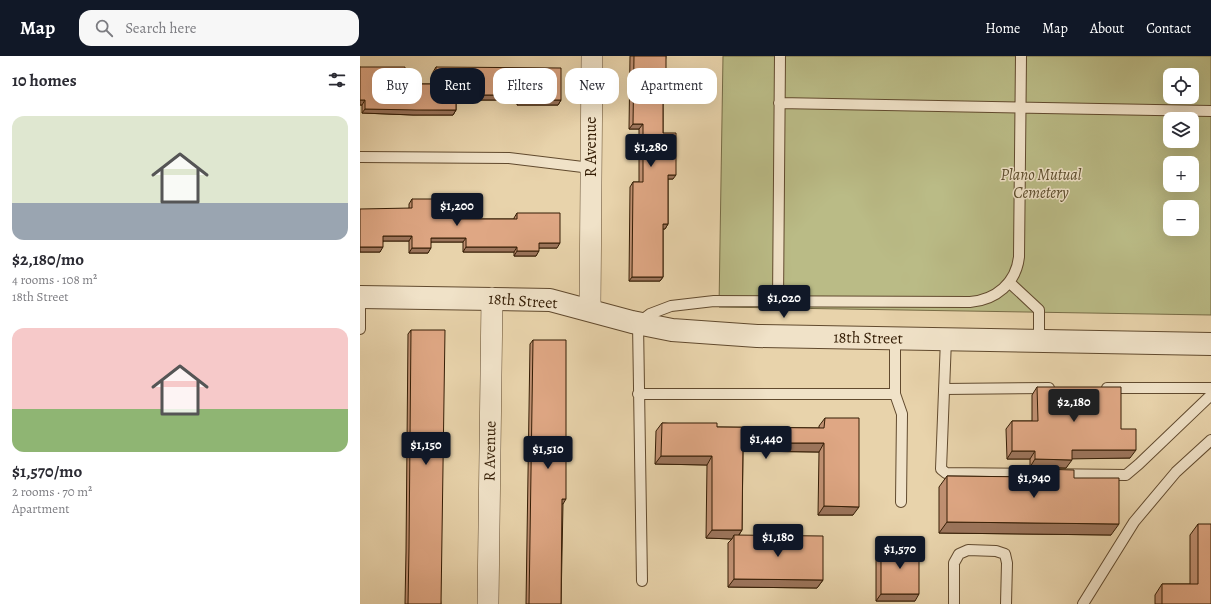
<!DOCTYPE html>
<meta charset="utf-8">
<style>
:root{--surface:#fff;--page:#f7f7f7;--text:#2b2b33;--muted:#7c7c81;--accent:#111827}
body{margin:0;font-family:Alegreya,serif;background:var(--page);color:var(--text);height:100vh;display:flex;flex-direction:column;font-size:15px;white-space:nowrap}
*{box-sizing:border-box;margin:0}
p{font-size:13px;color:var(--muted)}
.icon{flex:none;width:22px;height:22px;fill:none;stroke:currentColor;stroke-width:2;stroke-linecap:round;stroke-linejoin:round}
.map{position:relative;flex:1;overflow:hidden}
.panel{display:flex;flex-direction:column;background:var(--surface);width:360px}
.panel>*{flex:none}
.banner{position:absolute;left:12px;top:12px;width:380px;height:36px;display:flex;gap:8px}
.buttons{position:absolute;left:803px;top:12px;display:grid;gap:8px}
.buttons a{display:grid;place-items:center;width:36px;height:36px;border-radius:8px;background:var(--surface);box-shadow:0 4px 16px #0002;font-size:20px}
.price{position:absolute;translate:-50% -34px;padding:0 9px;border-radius:4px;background:var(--accent);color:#fff;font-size:13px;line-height:26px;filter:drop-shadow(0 1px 2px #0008)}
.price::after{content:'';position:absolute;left:50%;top:24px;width:12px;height:9px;margin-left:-6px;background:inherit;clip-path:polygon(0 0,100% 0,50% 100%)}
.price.current{background:#222;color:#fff}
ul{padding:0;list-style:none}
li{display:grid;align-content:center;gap:8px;height:212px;padding:0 12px}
li span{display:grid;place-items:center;height:124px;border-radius:12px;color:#555}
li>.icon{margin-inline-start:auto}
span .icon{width:72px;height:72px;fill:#fffc;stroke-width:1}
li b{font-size:17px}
h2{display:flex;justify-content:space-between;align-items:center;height:48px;padding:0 12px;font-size:17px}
.tag{padding:0 14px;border-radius:12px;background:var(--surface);box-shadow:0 4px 16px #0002;font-size:14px;line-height:36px}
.tag.current{background:var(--accent);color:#fff}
header{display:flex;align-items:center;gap:24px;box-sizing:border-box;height:56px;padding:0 20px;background:var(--accent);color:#fff}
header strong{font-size:19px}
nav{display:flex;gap:22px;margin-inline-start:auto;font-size:14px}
.search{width:280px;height:36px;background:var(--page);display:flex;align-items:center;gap:10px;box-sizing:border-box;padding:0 14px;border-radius:12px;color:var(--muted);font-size:15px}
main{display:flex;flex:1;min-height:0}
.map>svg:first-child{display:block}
.green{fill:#babb86;stroke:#776c46;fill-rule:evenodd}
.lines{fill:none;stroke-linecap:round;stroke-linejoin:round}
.service-casing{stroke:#614a2e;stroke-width:12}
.minor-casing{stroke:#614a2e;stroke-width:22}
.tertiary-casing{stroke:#614a2e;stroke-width:24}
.service{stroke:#f0e2c8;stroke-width:10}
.minor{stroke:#f0e2c8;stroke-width:21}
.tertiary{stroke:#f0e2c8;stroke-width:22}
.wall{fill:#c09072;stroke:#341d05}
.shaded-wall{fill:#9c755c;stroke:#341d05}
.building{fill:#dfa784;stroke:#341d05}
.labels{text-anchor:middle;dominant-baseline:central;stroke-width:3;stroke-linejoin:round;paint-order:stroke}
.street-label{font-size:16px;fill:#341d05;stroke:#f0e2c8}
.park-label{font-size:16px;font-style:italic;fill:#5c4c2c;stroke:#f0e2c8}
</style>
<header>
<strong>Map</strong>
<div class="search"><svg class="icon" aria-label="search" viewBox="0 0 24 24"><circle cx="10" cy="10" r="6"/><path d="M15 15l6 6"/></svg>Search here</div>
<nav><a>Home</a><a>Map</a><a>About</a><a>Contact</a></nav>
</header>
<main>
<section class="panel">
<h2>10 homes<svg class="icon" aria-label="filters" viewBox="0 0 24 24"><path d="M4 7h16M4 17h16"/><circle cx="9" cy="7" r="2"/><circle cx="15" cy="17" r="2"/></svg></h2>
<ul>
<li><span style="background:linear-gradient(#dfe7d0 70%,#9aa5b1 0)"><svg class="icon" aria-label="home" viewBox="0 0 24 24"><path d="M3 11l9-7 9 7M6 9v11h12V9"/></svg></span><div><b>$2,180/mo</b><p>4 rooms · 108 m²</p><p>18th Street</p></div></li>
<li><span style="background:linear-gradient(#f6c9c9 65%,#8fb573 0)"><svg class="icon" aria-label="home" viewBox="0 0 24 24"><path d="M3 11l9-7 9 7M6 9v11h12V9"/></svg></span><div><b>$1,570/mo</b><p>2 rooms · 70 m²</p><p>Apartment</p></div></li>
</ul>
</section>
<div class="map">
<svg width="851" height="548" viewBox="0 0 851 548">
<rect width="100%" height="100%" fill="#e8d3ab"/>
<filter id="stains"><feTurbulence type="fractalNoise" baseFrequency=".005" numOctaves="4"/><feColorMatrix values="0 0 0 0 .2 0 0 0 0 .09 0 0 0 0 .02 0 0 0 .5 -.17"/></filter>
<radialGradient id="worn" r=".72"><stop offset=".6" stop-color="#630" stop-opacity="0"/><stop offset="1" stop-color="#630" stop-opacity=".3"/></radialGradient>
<path class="green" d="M 363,0 L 851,0 L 851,259 L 359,251 ZM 810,19 L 832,19 L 832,41 L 810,41 ZM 810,63 L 832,63 L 832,85 L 810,85 ZM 810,107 L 832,107 L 832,129 L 810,129 ZM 810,151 L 832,151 L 832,173 L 810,173 Z"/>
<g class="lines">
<g class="service-casing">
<path id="service" d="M 419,47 L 851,55
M 0,101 L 149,102 L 231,112
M 649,226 L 679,254 L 679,285
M 418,245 L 420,0
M 0,273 L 0,241
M 586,283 L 581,413 L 586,417 L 766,419 L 779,408 L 851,339
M 747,332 L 851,332
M 584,333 L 689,332
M 278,338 L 535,338 L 535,282
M 535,338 L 542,358 L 541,446
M 282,525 L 278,267 L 290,258 L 311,250 L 354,245 L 610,246 C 636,244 656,227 659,201 L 661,0
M 594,548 L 594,507 L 599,498 L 608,494 L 636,495 L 645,498 L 647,507 L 646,548
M 723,548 L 774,466 L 816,416 L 851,384"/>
</g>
<g class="minor-casing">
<path id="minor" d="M 230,254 L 232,0
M 128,548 L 132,242"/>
</g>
<g class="tertiary-casing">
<path id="tertiary" d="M 0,241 L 190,244 L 272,266 L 312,274 L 397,280 L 851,288"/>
</g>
<use href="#service" class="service"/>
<use href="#minor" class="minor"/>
<use href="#tertiary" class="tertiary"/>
</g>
<path class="wall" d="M 270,0 L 306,0 L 303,23 L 303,77 L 313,123 L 308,123 L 308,168 L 305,173 L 303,173 L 303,221 L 300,225 L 269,225 L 270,131 L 273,126 L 279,126 L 279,73 L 269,73 Z
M 0,11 L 45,28 L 73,28 L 73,16 L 76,11 L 201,44 L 198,49 L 157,49 L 157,44 L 96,44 L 96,54 L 93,59 L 53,59 L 2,57 L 2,49 L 0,49 Z
M 52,143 L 94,163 L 154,163 L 154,162 L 157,157 L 197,192 L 179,192 L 176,200 L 154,200 L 154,196 L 103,196 L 103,186 L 71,186 L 68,197 L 49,197 L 49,185 L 23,185 L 20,196 L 0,196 L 49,152 L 49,148 Z
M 51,274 L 81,548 L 45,548 L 46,496 L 48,278 Z
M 173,284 L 203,448 L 201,548 L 166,548 L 170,288 Z
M 677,331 L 761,373 L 770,402 L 712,402 L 706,412 L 670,411 L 670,403 L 647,403 L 646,373 L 652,365 L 672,365 L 672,339 Z
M 465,362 L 493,459 L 458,459 L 459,396 L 383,395 L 382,474 L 379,479 L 463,524 L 457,532 L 368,531 L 368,487 L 372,483 L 346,482 L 347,409 L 295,408 L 296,375 L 302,367 L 357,371 L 459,372 L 459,370 Z
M 677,413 L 714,422 L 751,479 L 579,477 L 579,431 L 587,420 L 672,421 Z
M 838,468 L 851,548 L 795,548 L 795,539 L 802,528 L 830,528 L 830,479 Z
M 521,491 L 555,545 L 516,545 L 516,498 Z"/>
<path class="shaded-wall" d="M 96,39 L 160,39 L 157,44 L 93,44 Z
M 0,44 L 5,44 L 2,49 L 0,49 Z
M 160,44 L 201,44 L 198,49 L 157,49 Z
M 5,53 L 96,54 L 93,59 L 53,59 L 2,57 Z
M 273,68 L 283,68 L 279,73 L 269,73 Z
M 308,119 L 316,119 L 313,123 L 305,123 Z
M 303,168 L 308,168 L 305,173 L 300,173 Z
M 23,180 L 52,180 L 49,185 L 20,185 Z
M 71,182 L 106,182 L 103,186 L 68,186 Z
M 179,187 L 200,187 L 197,192 L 176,192 Z
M 0,191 L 23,191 L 20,196 L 0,196 Z
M 106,191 L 157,191 L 154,196 L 103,196 Z
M 52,192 L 71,192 L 68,197 L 49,197 Z
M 157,195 L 179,195 L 176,200 L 154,200 Z
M 272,221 L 303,221 L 300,225 L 269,225 Z
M 383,387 L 464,387 L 459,396 L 377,395 Z
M 712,394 L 776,394 L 770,402 L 706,403 Z
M 652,395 L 675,395 L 670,403 L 647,403 Z
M 301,400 L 352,400 L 347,409 L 295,408 Z
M 675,403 L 712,404 L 706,412 L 670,411 Z
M 202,443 L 206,443 L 203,448 L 199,448 Z
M 464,450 L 499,451 L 493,459 L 458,459 Z
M 587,466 L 759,468 L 751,479 L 579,477 Z
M 352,474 L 382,474 L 376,483 L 374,479 L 372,483 L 346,482 Z
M 374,523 L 463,524 L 457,532 L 368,531 Z
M 521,538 L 559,538 L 555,545 L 516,545 Z"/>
<path class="building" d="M 274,0 L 306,0 L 306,20 L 303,20 L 303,77 L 316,77 L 316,119 L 308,119 L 308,168 L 303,168 L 303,221 L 272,221 L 273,126 L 283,126 L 283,68 L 273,68 Z
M 0,11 L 45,11 L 45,28 L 76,28 L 76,11 L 201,12 L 201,44 L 160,44 L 160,39 L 96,39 L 96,54 L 56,54 L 5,53 L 5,44 L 0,44 Z
M 52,143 L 94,143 L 94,163 L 157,163 L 157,157 L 200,157 L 200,187 L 179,187 L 179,195 L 157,195 L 157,191 L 106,191 L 106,182 L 71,182 L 71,192 L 52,192 L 52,180 L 23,180 L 23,191 L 0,191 L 0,153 L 52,152 Z
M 51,274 L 85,274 L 81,548 L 48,548 L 49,492 Z
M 173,284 L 206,284 L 206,443 L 202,443 L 201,548 L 169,548 Z
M 677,331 L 761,331 L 761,373 L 776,373 L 776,394 L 712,394 L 712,404 L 675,403 L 675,395 L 652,395 L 652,365 L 678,365 Z
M 465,362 L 499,362 L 499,451 L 464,450 L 464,387 L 383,387 L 382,474 L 352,474 L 352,400 L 301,400 L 302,367 L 357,367 L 357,371 L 464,372 Z
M 677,413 L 714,414 L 714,422 L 759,422 L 759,468 L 587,466 L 587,420 L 677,421 Z
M 838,468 L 851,468 L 851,548 L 802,548 L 802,528 L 838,528 Z
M 374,479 L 463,480 L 463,524 L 374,523 Z
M 521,491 L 559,491 L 559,538 L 521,538 Z"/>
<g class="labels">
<g class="street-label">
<text transform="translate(231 91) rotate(-90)">R Avenue</text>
<text transform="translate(163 245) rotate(4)">18th Street</text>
<text transform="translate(508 282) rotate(1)">18th Street</text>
<text transform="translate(130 395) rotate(-89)">R Avenue</text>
</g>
<g class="park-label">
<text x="681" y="119">Plano Mutual<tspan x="681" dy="18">Cemetery</tspan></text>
</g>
</g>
<rect width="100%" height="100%" filter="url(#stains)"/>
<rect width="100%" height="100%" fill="url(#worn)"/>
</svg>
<div class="buttons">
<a><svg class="icon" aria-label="locate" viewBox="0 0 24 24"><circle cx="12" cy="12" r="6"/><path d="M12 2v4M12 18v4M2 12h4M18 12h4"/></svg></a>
<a><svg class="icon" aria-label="layers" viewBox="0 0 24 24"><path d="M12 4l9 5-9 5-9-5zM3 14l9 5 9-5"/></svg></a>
<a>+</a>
<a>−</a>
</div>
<b class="price" style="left:291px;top:112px">$1,280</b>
<b class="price" style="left:97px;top:171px">$1,200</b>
<b class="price" style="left:424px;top:263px">$1,020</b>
<b class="price current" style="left:714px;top:367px">$2,180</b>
<b class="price" style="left:406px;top:404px">$1,440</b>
<b class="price" style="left:66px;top:410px">$1,150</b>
<b class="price" style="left:188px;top:414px">$1,510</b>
<b class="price" style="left:674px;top:443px">$1,940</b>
<b class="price" style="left:418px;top:502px">$1,180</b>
<b class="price" style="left:540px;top:514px">$1,570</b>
<div class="banner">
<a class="tag">Buy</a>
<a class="tag current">Rent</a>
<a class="tag">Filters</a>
<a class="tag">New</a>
<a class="tag">Apartment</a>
</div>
</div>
</main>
